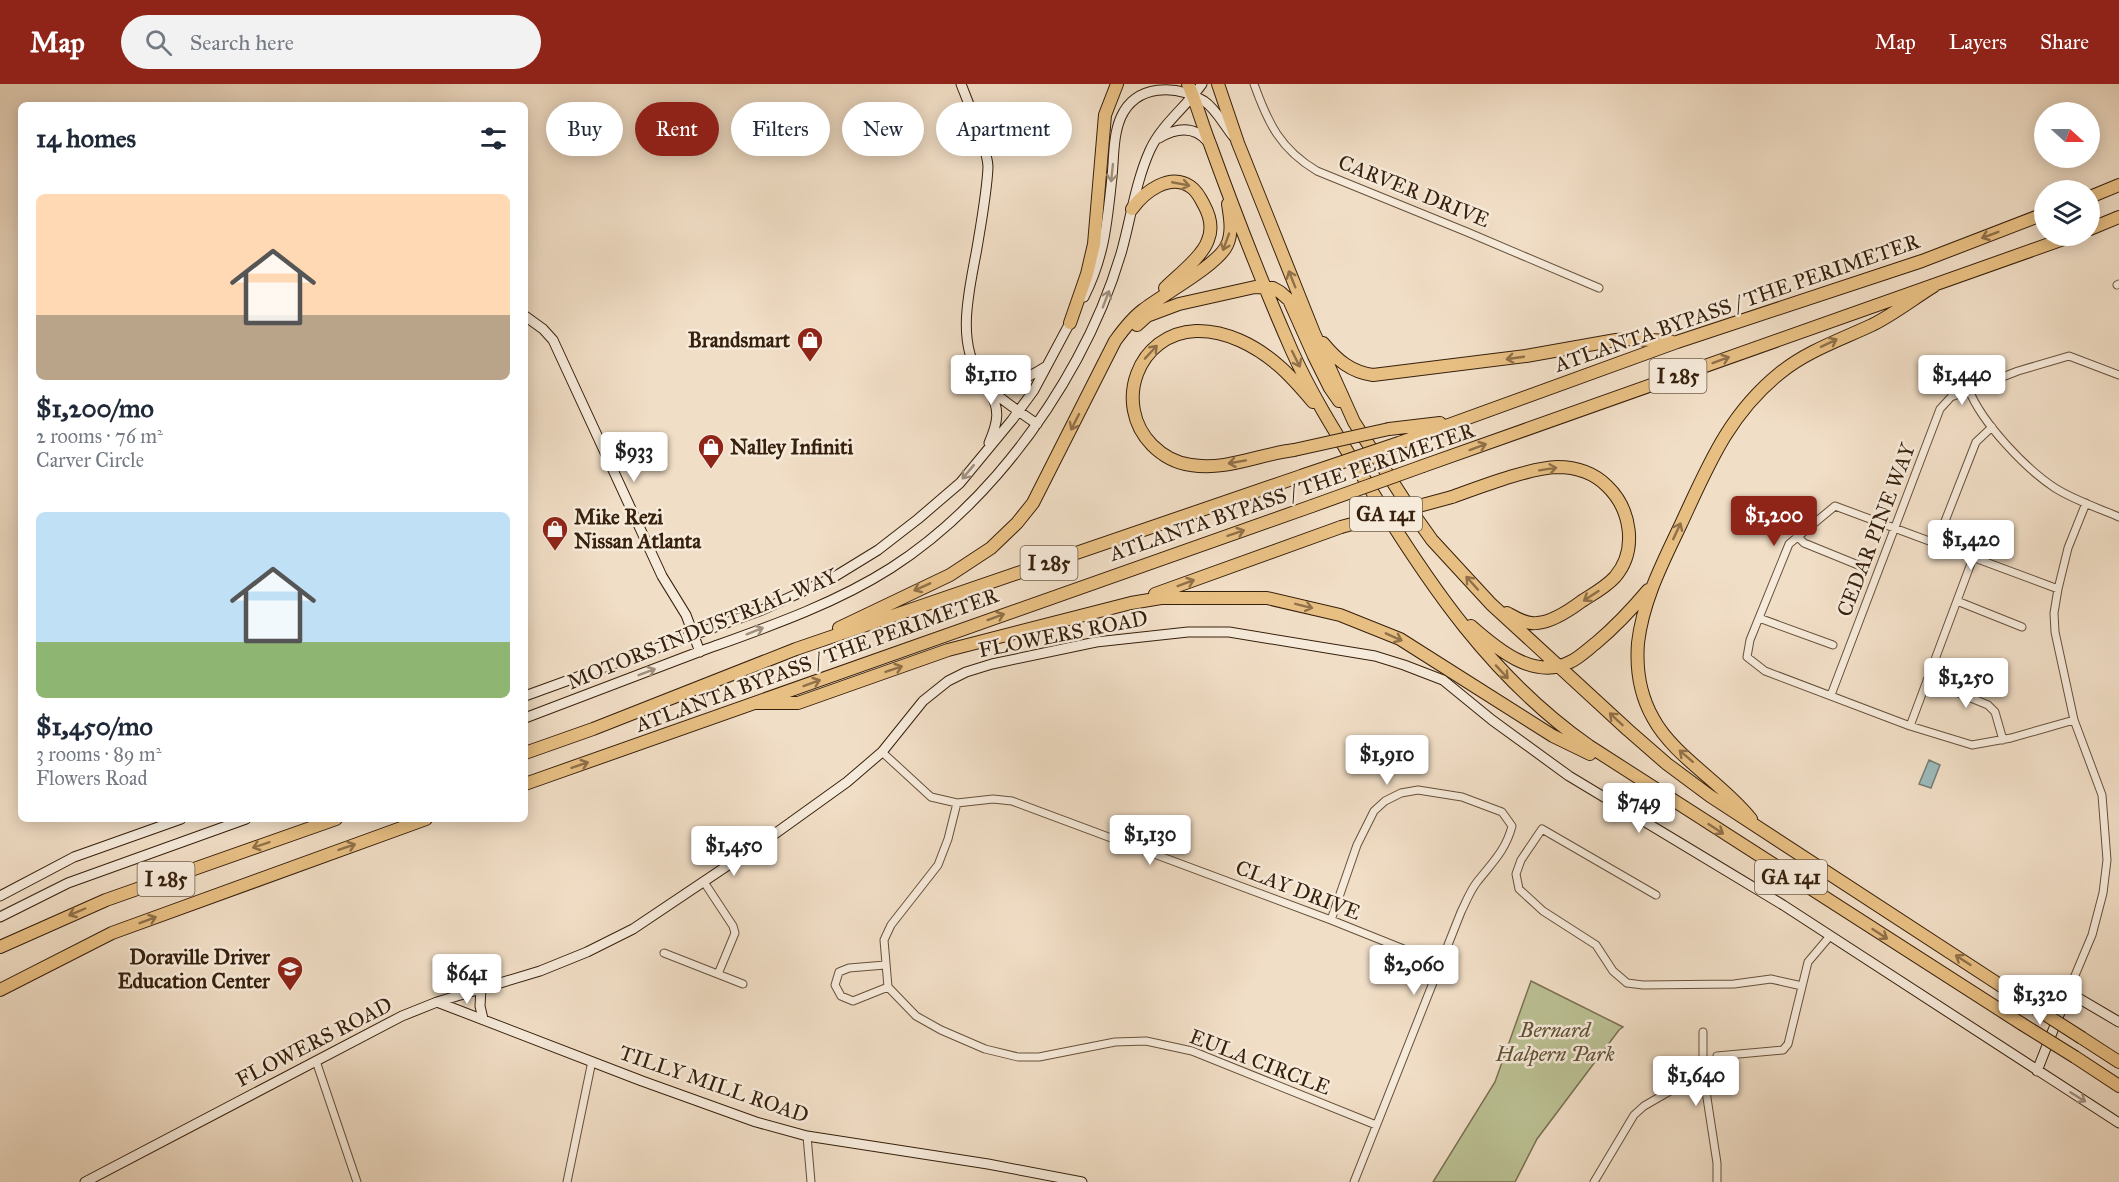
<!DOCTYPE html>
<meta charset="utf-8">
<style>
:root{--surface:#fff;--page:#f2f2f3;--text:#1f2937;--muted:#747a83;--accent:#8f2418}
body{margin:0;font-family:"IM FELL Great Primer",serif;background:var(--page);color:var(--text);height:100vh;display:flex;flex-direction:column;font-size:22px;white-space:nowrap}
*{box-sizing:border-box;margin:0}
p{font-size:20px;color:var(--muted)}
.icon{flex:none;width:33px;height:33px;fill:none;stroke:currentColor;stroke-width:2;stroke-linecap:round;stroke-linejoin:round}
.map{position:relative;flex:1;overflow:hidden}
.side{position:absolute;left:18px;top:18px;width:510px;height:720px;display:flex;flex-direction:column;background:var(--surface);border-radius:9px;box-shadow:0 3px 15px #0003}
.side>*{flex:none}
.top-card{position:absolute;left:546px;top:18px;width:570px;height:54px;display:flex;gap:12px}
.needle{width:39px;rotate:111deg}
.buttons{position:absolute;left:2034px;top:18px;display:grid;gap:12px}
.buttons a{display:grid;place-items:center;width:66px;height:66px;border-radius:50%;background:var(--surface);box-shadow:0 3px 15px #0003;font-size:30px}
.price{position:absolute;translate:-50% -51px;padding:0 14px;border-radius:6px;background:#fff;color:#222;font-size:20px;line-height:39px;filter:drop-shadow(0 2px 3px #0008)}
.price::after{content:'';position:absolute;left:50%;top:36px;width:18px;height:14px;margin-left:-9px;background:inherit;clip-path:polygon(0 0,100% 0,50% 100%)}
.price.active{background:var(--accent);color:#fff}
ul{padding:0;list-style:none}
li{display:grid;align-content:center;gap:12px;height:318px;padding:0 18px}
li span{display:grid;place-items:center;height:186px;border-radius:9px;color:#555}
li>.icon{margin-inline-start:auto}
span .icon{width:108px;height:108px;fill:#fffc;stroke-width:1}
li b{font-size:26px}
h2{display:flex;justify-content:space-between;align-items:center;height:72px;padding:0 18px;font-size:26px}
.pill{padding:0 21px;border-radius:27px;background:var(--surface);box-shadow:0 3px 15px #0003;font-size:21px;line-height:54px}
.pill.active{background:var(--accent);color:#fff}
header{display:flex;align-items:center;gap:36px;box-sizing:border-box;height:84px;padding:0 30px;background:var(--accent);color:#fff}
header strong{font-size:28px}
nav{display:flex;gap:33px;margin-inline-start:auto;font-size:21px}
.search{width:420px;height:54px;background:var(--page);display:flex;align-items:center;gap:15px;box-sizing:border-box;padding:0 21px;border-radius:33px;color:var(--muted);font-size:22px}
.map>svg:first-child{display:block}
.green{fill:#bbc194;stroke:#797050;stroke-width:1.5}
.water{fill:#9cbbbc;stroke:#747d76;stroke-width:1.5}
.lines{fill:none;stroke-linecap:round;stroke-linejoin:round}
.street-casing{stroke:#66503a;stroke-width:9}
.secondary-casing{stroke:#37200c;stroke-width:11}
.highway-casing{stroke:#37200c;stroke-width:14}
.street{stroke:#f6eada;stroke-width:7}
.secondary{stroke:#f6eada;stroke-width:9}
.highway{stroke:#e8bf83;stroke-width:12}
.highway-bridge-casing{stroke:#37200c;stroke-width:14;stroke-linecap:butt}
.highway-bridge{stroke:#e8bf83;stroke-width:12}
.oneway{stroke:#a08f7d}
.oneway2{stroke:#907048}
.labels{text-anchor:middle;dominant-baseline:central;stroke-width:5;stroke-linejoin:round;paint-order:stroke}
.shield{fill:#f6eada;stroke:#705d4a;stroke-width:1.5}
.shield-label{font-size:20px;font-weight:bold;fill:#37200c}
.street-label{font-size:21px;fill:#37200c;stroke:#f6eada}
.poi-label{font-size:21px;font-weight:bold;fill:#37200c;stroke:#f6eada;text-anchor:end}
.park-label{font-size:21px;font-style:italic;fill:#5f5035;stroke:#f6eada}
</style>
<header>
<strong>Map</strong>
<div class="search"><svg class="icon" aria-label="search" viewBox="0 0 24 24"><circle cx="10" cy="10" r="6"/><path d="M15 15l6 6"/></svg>Search here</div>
<nav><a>Map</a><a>Layers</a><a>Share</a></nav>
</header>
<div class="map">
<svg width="2119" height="1098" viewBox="0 0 2119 1098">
<rect width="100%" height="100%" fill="#f1dec6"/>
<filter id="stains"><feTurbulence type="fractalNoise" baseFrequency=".00333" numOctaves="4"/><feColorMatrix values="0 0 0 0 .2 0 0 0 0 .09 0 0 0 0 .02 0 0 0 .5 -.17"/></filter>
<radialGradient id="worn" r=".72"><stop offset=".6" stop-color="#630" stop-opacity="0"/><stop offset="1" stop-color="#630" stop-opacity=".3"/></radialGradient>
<path class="green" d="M 1531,897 L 1623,943 L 1619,946 L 1537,1055 L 1515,1098 L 1433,1098 L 1495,998 Z"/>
<path class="water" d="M 1929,676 L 1940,681 L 1931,704 L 1919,700 Z"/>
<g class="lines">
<g class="street-casing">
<path id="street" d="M 1254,0 C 1268,39 1280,65 1317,87 L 1467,148 L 1599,204
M 2117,201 L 2119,200
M 2119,291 L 2069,272 L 2018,287 L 1969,306 C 1982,339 2026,385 2055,404 C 2074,416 2098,424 2119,433
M 1797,452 L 1804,459 L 1863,483
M 1936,460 L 1976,358 L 1992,343
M 2058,505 L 1835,422 L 1789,460 L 1750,556 L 1747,573 L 1765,587 L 1910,642 L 1972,661 L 2011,654 L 2074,636
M 1957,517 L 2022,543
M 1759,534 L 1833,561
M 1927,596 L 1988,621 L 1995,628 L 2003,656
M 1831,611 L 1940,325 L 1951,313 L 1969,306
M 1910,642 L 1973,474
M 882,668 L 931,713 L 957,719 L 993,715 L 1012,717 L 1331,836 L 1441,880
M 957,719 L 948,755 L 938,781 L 891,841 L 884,856 L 888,903 L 916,932 L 941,946 L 985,965 L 1018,973 L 1039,973 L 1115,958 L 1146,957 L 1192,967 L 1376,1041
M 704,798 L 733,842 L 735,849 L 718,890
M 1656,811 L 1542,745 L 1521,776 L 1516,790 L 1519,805 L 1543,827 L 1596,861 L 1613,887 L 1627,899 L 1643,901 L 1734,900 L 1771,895 L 1802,902
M 1331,836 L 1357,761 L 1374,727 L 1385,717 L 1401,709 L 1418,706 L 1462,713 L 1502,728 L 1512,742 C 1506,766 1492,779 1477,798 C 1470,807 1466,818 1461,828 L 1354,1098
M 664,869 L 743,900
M 885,881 L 849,884 L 839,888 L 835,901 L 841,912 L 853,917 L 888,903
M 2068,908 L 2092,851 L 2103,809 L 2107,776 L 2102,711 L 2074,636 L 2055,548 L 2054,529 L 2058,505 L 2068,464 L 2086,419
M 1703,948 L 1703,988 L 1717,1079 L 1717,1098
M 1717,972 L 1783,966 L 1788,960 L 1808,878 L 1830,852
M 316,977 L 357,1098
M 807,1052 L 811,1098
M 567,1098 L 592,977
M 1594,1098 L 1634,1031 L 1644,1022 L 1703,988"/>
</g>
<g class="secondary-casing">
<path id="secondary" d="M 961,0 C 968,18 988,66 988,83 C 987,107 981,140 977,164 C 970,204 955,257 981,294 C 994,312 1019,327 1037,340
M 1159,54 C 1176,44 1194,41 1208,58
M 1084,213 C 1105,171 1107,138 1112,93 C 1114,73 1113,51 1121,33 C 1136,0 1176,0 1204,17 C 1216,25 1224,41 1233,52
M 525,232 L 543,245 L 553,256 L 662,492 L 686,531 L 700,568
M 983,291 C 1005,305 1025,296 1045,283
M 988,305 C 1001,325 998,338 989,359
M 525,612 L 762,526 L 834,493 L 878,466 L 918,435 L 960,399 L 1012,336 L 1034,306 L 1073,233
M 525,634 C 584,612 642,589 701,567 C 765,544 833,521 891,484 C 969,434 1033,356 1077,275 C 1096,240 1111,204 1122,166 C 1131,133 1136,97 1150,66 C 1162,40 1186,23 1202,0
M 0,812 L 74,773 L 181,735
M 0,833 L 68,799 L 246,735
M 481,904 L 480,922 L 483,935
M 437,918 L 642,997 L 756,1038 L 807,1052 L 988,1080 L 1082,1098
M 2037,987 L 2068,908 L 2119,938
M 85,1098 L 402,932 L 437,918 L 540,887 L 587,868 L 633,845 L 776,749 L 847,698 L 882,668 L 923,617 L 948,597 L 966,588 L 992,580 L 1096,558 L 1188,548 L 1229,548 L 1375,572 L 1404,581 L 1443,596 L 1492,636 L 1569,692 L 1783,821 L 2119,1039"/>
</g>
<g class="highway-casing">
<path id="highway" d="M 1188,0 C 1197,20 1202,40 1210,60 C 1235,129 1262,199 1292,267 C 1313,314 1341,357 1368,401 C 1429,501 1492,594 1589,662 L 2022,940
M 1218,0 L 1238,59 L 1314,249 L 1354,338 L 1412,428 L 1432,456 L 1491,520 L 1628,646 L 1667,680 L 1710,712 L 2029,920
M 2090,113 L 2119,101
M 1132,125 C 1144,108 1170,88 1191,103 C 1197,107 1201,115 1204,121 C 1210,132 1213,144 1208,156 C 1203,172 1177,192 1165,204
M 2090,145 L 2119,133
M 1070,239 L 1087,190 L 1094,160 L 1105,31 L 1117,0
M 1137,241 L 1147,232 L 1179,220 L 1255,203 L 1273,204 L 1280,208 L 1289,216 L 1314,272 L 1330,304 L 1339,317
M 1323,259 C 1337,276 1351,288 1373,291 L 1526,272 L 1616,256 L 1631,255 L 1670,257
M 1389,345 L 1440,339
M 1399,359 L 1677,258 L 1922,177 L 2044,130
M 1294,366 C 1260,370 1226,387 1191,381 C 1175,379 1163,372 1152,361 C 1112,320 1138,249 1196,247 C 1226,246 1256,262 1278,281 C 1291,292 1302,305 1313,318
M 1423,382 L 2072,152
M 1452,413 C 1480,403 1529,384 1557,383 C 1576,383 1594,389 1607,402 C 1631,425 1638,466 1615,493 C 1606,503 1593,510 1582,517 C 1570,526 1552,538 1537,539 C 1527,541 1516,534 1507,529
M 1155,510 L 1341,443
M 1471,542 C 1496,564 1534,597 1570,578 C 1579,574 1588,565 1596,559 C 1615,543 1632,525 1648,506
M 839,544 L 950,491 L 991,464 L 1017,439 L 1033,419 L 1115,257 C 1123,246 1132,234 1143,226 C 1162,211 1218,181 1227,161 C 1233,148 1230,133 1228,120
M 757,619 L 798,619 L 948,566 L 1131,519 L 1161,514 L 1267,514 L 1340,531 L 1400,555 L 1553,652 L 1590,670
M 525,669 L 593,645 L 796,565 L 1301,392
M 525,700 L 1312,422
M 1751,735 C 1723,699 1674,673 1653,634 C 1640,611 1636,585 1638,559 C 1643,516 1663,478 1681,440 C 1708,382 1728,331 1780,289 C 1807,267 1840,256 1872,241 C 1894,230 1913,215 1934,202
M 0,863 L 106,816 L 336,735
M 0,906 L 112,849 L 426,735
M 2082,954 L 2119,978
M 2075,973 L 2119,1002"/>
</g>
<use href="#street" class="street"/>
<use href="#secondary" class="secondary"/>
<use href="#highway" class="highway"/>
<g class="highway-bridge-casing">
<path id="highway-bridge" d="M 1294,366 L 1389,345
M 1301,392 L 1399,359
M 1312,422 L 1423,382
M 1341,443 L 1452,413
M 2029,920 L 2082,954
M 2022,940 L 2075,973"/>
</g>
<use href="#highway-bridge" class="highway-bridge"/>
</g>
<defs><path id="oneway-shaft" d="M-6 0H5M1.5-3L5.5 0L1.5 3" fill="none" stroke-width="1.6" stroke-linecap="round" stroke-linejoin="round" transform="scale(1.5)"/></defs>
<g class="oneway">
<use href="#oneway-shaft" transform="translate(1112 89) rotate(96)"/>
<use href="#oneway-shaft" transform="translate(1106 215) rotate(-69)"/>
<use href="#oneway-shaft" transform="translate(968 388) rotate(130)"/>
<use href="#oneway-shaft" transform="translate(755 547) rotate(-22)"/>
<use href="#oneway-shaft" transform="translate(647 588) rotate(-21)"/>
<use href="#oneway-shaft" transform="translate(2078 1013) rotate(32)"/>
</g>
<g class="oneway2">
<use href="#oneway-shaft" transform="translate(1181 100) rotate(11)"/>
<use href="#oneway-shaft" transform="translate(1990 151) rotate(159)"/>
<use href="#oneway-shaft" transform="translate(1226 158) rotate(110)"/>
<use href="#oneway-shaft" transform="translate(1292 195) rotate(-112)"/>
<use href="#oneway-shaft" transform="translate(1829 259) rotate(-25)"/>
<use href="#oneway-shaft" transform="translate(1151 268) rotate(-47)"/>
<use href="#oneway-shaft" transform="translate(1515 274) rotate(172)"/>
<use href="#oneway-shaft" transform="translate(1296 275) rotate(64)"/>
<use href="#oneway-shaft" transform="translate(1721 276) rotate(-20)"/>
<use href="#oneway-shaft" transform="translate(1075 338) rotate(117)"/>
<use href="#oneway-shaft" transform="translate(1478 363) rotate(-20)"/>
<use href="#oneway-shaft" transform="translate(1237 378) rotate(170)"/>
<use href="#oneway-shaft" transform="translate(1548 385) rotate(-9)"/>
<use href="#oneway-shaft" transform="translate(1677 447) rotate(-65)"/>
<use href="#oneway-shaft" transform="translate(1236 449) rotate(-19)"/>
<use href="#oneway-shaft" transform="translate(1186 499) rotate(-20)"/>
<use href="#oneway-shaft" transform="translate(1472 499) rotate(-132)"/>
<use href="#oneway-shaft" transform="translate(922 503) rotate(156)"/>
<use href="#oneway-shaft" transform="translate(1591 512) rotate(147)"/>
<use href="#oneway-shaft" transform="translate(1304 522) rotate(14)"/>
<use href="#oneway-shaft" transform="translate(996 533) rotate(-20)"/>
<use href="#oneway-shaft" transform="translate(1394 553) rotate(24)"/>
<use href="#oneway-shaft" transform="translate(894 585) rotate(-19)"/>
<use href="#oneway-shaft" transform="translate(1502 588) rotate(47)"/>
<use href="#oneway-shaft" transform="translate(812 599) rotate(-20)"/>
<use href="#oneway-shaft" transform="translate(1616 635) rotate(-137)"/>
<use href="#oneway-shaft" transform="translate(1686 672) rotate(-139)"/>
<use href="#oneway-shaft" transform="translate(580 681) rotate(-19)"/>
<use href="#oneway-shaft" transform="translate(1716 745) rotate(33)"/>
<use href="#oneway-shaft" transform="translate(261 761) rotate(161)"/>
<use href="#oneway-shaft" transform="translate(347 763) rotate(-19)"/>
<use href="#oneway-shaft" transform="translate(77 828) rotate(157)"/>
<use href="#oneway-shaft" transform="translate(148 836) rotate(-21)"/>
<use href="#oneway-shaft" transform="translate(1880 850) rotate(33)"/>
<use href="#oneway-shaft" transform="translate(1963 876) rotate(-147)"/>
</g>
<defs>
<g id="shop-pin" transform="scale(1.35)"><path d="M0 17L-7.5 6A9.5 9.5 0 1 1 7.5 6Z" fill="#8f2418" stroke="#f6eada"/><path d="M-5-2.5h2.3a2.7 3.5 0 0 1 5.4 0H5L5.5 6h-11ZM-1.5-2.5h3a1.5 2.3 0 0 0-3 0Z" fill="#fff"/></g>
<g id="school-pin" transform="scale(1.35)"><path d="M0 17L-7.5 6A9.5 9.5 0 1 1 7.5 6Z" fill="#8f2418" stroke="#f6eada"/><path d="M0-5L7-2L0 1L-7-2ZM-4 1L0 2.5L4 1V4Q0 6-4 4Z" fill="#fff"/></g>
</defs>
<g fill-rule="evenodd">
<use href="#shop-pin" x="810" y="256"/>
<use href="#shop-pin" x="711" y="363"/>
<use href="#shop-pin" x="555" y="445"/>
<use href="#school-pin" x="290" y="885"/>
</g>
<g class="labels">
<g class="shield">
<rect x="1649.5" y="275" width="57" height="34" rx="4.5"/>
<rect x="1350" y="413" width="72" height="34" rx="4.5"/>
<rect x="1020.5" y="462" width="57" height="34" rx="4.5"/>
<rect x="1755" y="776" width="72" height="34" rx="4.5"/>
<rect x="137.5" y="778" width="57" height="34" rx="4.5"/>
</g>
<g class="shield-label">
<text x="1678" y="292">I 285</text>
<text x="1386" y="430">GA 141</text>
<text x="1049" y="479">I 285</text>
<text x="1791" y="793">GA 141</text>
<text x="166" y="795">I 285</text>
</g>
<g class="street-label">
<text transform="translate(1414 107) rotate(22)">CARVER DRIVE</text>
<text transform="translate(1737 219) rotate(-19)">ATLANTA BYPASS / THE PERIMETER</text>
<text transform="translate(1292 408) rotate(-19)">ATLANTA BYPASS / THE PERIMETER</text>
<text transform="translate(1876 446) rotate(-69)">CEDAR PINE WAY</text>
<text transform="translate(702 545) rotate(-22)">MOTORS INDUSTRIAL WAY</text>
<text transform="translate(1063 550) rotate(-11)">FLOWERS ROAD</text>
<text transform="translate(817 576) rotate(-20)">ATLANTA BYPASS / THE PERIMETER</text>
<text transform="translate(1298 806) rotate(21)">CLAY DRIVE</text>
<text transform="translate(314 958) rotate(-27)">FLOWERS ROAD</text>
<text transform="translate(1260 978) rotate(21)">EULA CIRCLE</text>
<text transform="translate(714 1000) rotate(19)">TILLY MILL ROAD</text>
</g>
<g class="poi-label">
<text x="790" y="256">Brandsmart</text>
<text x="730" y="363" text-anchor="start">Nalley Infiniti</text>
<text x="574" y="433" text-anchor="start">Mike Rezi<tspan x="574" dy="24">Nissan Atlanta</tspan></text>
<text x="270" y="873">Doraville Driver<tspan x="270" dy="24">Education Center</tspan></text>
</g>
<g class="park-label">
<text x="1555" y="946">Bernard<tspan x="1555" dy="24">Halpern Park</tspan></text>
</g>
</g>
<rect width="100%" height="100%" filter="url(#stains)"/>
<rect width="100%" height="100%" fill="url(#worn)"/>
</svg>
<div class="buttons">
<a><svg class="needle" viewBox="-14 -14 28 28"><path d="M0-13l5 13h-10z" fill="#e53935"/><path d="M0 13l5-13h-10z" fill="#747a83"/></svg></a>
<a><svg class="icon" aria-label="layers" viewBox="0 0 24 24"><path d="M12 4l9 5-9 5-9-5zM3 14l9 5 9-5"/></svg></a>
</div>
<b class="price" style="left:991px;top:322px">$1,110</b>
<b class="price" style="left:1962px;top:322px">$1,440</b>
<b class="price" style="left:634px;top:399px">$933</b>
<b class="price active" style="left:1774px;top:463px">$1,200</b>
<b class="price" style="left:1971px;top:487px">$1,420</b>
<b class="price" style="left:1966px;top:625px">$1,250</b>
<b class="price" style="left:1387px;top:702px">$1,910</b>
<b class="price" style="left:1639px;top:750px">$749</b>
<b class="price" style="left:1150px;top:782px">$1,130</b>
<b class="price" style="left:734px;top:793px">$1,450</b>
<b class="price" style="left:1414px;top:912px">$2,060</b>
<b class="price" style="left:467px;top:921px">$641</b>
<b class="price" style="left:2040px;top:942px">$1,320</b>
<b class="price" style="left:1696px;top:1023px">$1,640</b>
<div class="top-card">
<a class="pill">Buy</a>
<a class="pill active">Rent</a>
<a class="pill">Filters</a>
<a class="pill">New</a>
<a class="pill">Apartment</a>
</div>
<section class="side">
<h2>14 homes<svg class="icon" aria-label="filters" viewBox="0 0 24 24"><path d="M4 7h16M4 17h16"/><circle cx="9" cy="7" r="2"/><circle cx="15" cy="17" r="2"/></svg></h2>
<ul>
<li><span style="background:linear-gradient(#ffd9b3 65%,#b9a48a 0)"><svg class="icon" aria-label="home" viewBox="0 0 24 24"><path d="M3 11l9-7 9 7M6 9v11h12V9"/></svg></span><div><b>$1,200/mo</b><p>2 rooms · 76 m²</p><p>Carver Circle</p></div></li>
<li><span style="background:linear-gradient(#bfe0f5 70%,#8fb573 0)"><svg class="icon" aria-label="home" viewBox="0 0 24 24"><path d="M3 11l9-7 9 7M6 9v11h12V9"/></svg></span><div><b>$1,450/mo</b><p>3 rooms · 89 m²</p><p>Flowers Road</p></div></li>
</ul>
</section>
</div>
